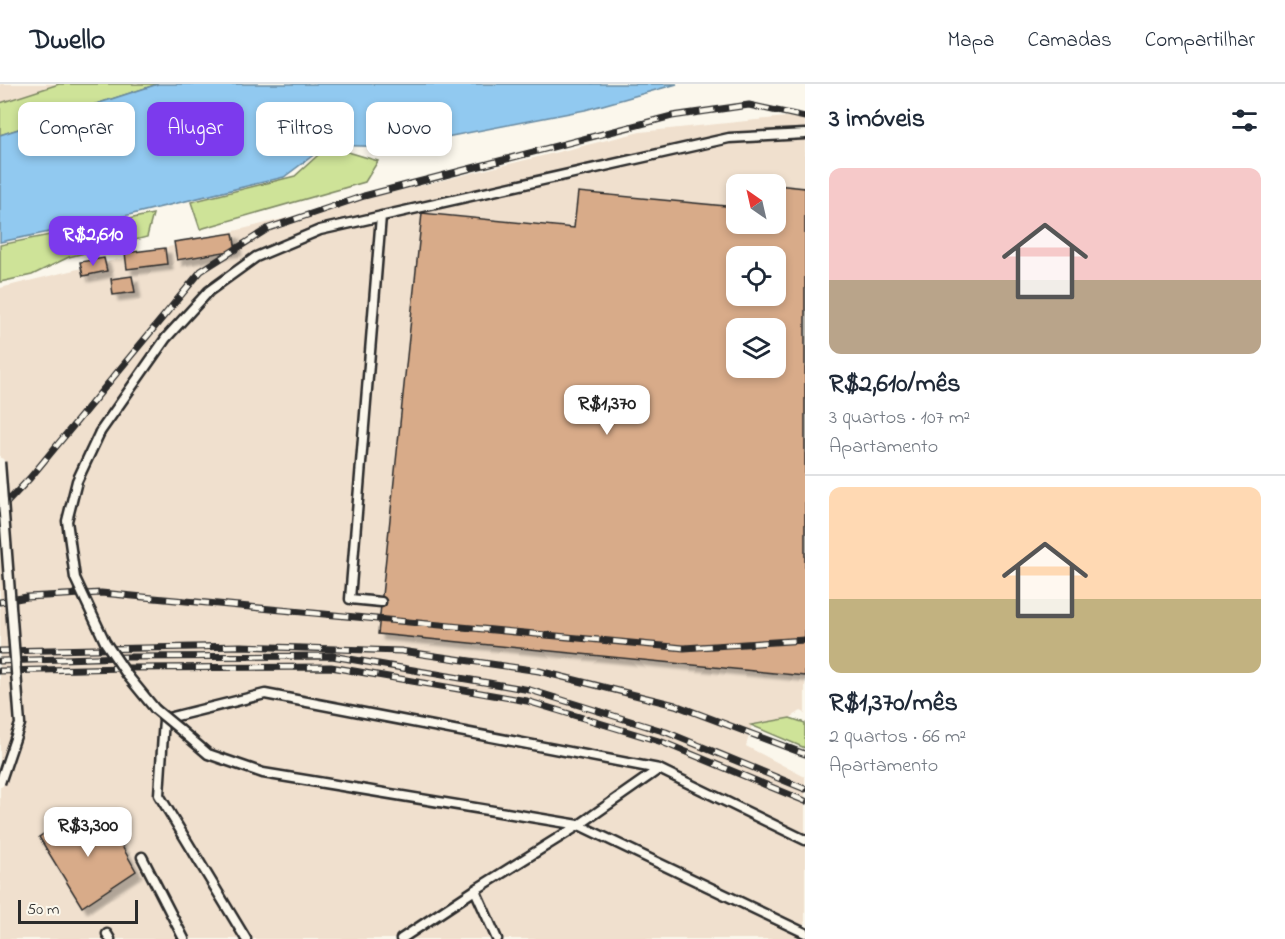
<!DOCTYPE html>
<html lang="pt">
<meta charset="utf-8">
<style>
:root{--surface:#fff;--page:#f2f2f3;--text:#1f2937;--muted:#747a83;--line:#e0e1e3;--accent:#7c3aed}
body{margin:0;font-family:"Indie Flower",sans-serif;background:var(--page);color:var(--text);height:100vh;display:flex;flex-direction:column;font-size:22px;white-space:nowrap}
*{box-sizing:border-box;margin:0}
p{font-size:20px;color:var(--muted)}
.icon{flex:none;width:33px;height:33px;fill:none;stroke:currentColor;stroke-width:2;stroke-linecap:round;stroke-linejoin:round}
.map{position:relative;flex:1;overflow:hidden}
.panel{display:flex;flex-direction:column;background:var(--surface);width:480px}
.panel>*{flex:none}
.top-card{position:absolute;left:18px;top:18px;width:570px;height:54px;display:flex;gap:12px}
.needle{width:39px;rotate:326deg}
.tools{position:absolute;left:726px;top:90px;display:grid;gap:12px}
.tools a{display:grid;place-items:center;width:60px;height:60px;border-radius:12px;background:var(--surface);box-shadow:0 3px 9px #0003;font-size:30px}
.scale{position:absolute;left:18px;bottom:15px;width:120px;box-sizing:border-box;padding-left:6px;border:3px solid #2b2b2b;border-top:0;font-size:16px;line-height:21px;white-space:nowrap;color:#2b2b2b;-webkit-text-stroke:4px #fbf7ec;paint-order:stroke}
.price{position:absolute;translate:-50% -51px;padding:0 14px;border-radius:12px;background:#fff;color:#222;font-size:20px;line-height:39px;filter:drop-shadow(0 2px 3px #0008)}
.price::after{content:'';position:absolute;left:50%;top:36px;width:18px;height:14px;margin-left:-9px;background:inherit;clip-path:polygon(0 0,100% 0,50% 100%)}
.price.active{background:var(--accent);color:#fff}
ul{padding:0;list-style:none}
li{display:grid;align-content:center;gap:12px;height:318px;padding:0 24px}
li+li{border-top:2px solid var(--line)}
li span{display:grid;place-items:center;height:186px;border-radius:12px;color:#555}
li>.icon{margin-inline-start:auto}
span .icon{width:108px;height:108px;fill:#fffc;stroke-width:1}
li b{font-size:26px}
h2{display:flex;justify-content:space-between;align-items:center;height:72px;padding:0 24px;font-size:26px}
.chip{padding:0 21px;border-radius:12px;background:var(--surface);box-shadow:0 3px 9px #0003;font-size:21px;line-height:54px}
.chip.active{background:var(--accent);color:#fff}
header{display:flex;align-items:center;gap:36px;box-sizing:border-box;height:84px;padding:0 30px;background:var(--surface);border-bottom:2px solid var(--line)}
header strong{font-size:28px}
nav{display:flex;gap:33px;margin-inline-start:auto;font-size:21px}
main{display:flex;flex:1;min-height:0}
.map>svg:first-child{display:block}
.built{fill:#f0e0ce;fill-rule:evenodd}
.green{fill:#cee398;stroke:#7c8762;stroke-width:1.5}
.water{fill:#91c9f0;stroke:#688aa1;stroke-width:1.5}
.building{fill:#d8ab89;stroke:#2b2b2b;stroke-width:1.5;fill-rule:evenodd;filter:url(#shadow)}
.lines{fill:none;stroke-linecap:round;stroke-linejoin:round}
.service-casing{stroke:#2b2b2b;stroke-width:13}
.service{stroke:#fbf7ec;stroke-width:8}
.rail-casing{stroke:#2b2b2b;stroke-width:7}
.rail{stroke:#fbf7ec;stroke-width:4.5;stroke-dasharray:14;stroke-linecap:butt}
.service-bridge-casing{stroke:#2b2b2b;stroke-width:13;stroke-linecap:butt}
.service-bridge{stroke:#fbf7ec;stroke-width:8}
</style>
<header>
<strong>Dwello</strong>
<nav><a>Mapa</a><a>Camadas</a><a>Compartilhar</a></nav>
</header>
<main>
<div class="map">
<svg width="805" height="855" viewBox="0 0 805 855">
<defs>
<filter id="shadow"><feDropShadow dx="5.5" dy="5.5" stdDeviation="1.5" flood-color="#0004"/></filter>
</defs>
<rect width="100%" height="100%" fill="#fbf7ec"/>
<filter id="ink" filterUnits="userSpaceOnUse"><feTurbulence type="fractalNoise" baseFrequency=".0167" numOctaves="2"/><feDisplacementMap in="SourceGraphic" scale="12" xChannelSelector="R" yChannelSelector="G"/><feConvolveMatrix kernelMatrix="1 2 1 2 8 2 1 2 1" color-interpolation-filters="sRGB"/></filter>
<g filter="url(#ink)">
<path class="built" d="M 0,0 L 59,0 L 0,19 Z
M 805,31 L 805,629 L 801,627 L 790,634 L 752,641 L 746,662 L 805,693 L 805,855 L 0,855 L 0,204 L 640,48 ZM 736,100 L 776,100 L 776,140 L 736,140 ZM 736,172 L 776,172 L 776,212 L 736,212 ZM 736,244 L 776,244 L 776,284 L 736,284 Z"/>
<path class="green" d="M 59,0 L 158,0 L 0,51 L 0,19 Z
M 328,62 L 378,77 L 365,98 L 200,145 L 191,118 L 295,92 Z
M 153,130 L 147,153 L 69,173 L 32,191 L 0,198 L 0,161 Z
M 790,634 L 805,639 L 805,664 L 751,641 Z"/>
<path class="water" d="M 158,0 L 677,0 L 585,26 L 395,63 L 327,61 L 284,93 L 104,137 L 0,158 L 0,51 Z"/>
<path class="building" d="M 776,101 L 805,104 L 805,592 L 378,550 L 422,129 L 574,144 L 578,108 L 736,123 L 736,140 L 776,140 ZM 736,172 L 776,172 L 776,212 L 736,212 ZM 736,244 L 776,244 L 776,284 L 736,284 Z
M 233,149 L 236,166 L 177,176 L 174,158 Z
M 165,164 L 167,180 L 127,185 L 125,169 Z
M 104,174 L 107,187 L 83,192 L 80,178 Z
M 132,192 L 135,208 L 113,211 L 111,195 Z
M 70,732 L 83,749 L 107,736 L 136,787 L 82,823 L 39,753 Z"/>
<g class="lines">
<g class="service-casing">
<path id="service" d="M 381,132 L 350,515 L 381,518
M 100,348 L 166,254 L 209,207 L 256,173 L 320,146 L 729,54 L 805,50
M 128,592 L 155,625
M 178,644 L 208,670 L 263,689 L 579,741 L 805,849
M 142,773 L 184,855
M 475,806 L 497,855
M 107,850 L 110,855
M 246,855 L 159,711 L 164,635 L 265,610 L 659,685 L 805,756
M 401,855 L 475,806 L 579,741 L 659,685"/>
</g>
<use href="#service" class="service"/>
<g class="rail-casing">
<path id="rail" d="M 0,426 L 30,394 L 201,187 L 269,144 L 364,112 L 672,32 L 749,21 L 805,33
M 0,518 L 27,513 L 101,509 L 684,564 L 805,556
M 0,567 L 241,562 L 401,567 L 539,587 L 675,621 L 805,670
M 0,577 L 125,573 L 332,572 L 530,606 L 666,648 L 805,705
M 0,587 L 125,584 L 331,583 L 527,617 L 662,658 L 805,717"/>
</g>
<use href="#rail" class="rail"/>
<g class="service-bridge-casing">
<path id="service-bridge" d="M 100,348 L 77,397 L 67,437 L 75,494 L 105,558 L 128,592
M 0,378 L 20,640 L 0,699
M 155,625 L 178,644"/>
</g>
<use href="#service-bridge" class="service-bridge"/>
</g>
</g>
</svg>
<div class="tools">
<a><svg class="needle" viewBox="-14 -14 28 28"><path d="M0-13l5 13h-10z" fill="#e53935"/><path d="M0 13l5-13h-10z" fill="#747a83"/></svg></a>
<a><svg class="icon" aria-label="locate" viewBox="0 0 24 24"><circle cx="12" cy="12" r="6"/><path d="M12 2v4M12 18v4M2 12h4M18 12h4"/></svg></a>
<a><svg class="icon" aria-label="layers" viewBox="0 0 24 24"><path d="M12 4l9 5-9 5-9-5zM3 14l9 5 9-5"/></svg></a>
</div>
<div class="scale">50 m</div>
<b class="price active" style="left:93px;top:183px">R$2,610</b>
<b class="price" style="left:607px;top:352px">R$1,370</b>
<b class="price" style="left:88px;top:774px">R$3,300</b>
<div class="top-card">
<a class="chip">Comprar</a>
<a class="chip active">Alugar</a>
<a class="chip">Filtros</a>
<a class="chip">Novo</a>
</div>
</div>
<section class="panel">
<h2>3 imóveis<svg class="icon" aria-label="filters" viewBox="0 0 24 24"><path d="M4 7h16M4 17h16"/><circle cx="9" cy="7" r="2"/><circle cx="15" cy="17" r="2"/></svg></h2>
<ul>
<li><span style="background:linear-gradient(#f6c9c9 60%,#b9a48a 0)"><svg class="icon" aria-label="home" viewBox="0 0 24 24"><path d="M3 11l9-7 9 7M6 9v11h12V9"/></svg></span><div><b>R$2,610/mês</b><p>3 quartos · 107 m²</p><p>Apartamento</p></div></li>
<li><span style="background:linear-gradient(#ffd9b3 60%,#c2b280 0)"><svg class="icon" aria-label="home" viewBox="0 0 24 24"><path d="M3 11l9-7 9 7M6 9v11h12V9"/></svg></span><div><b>R$1,370/mês</b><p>2 quartos · 66 m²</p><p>Apartamento</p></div></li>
</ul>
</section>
</main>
